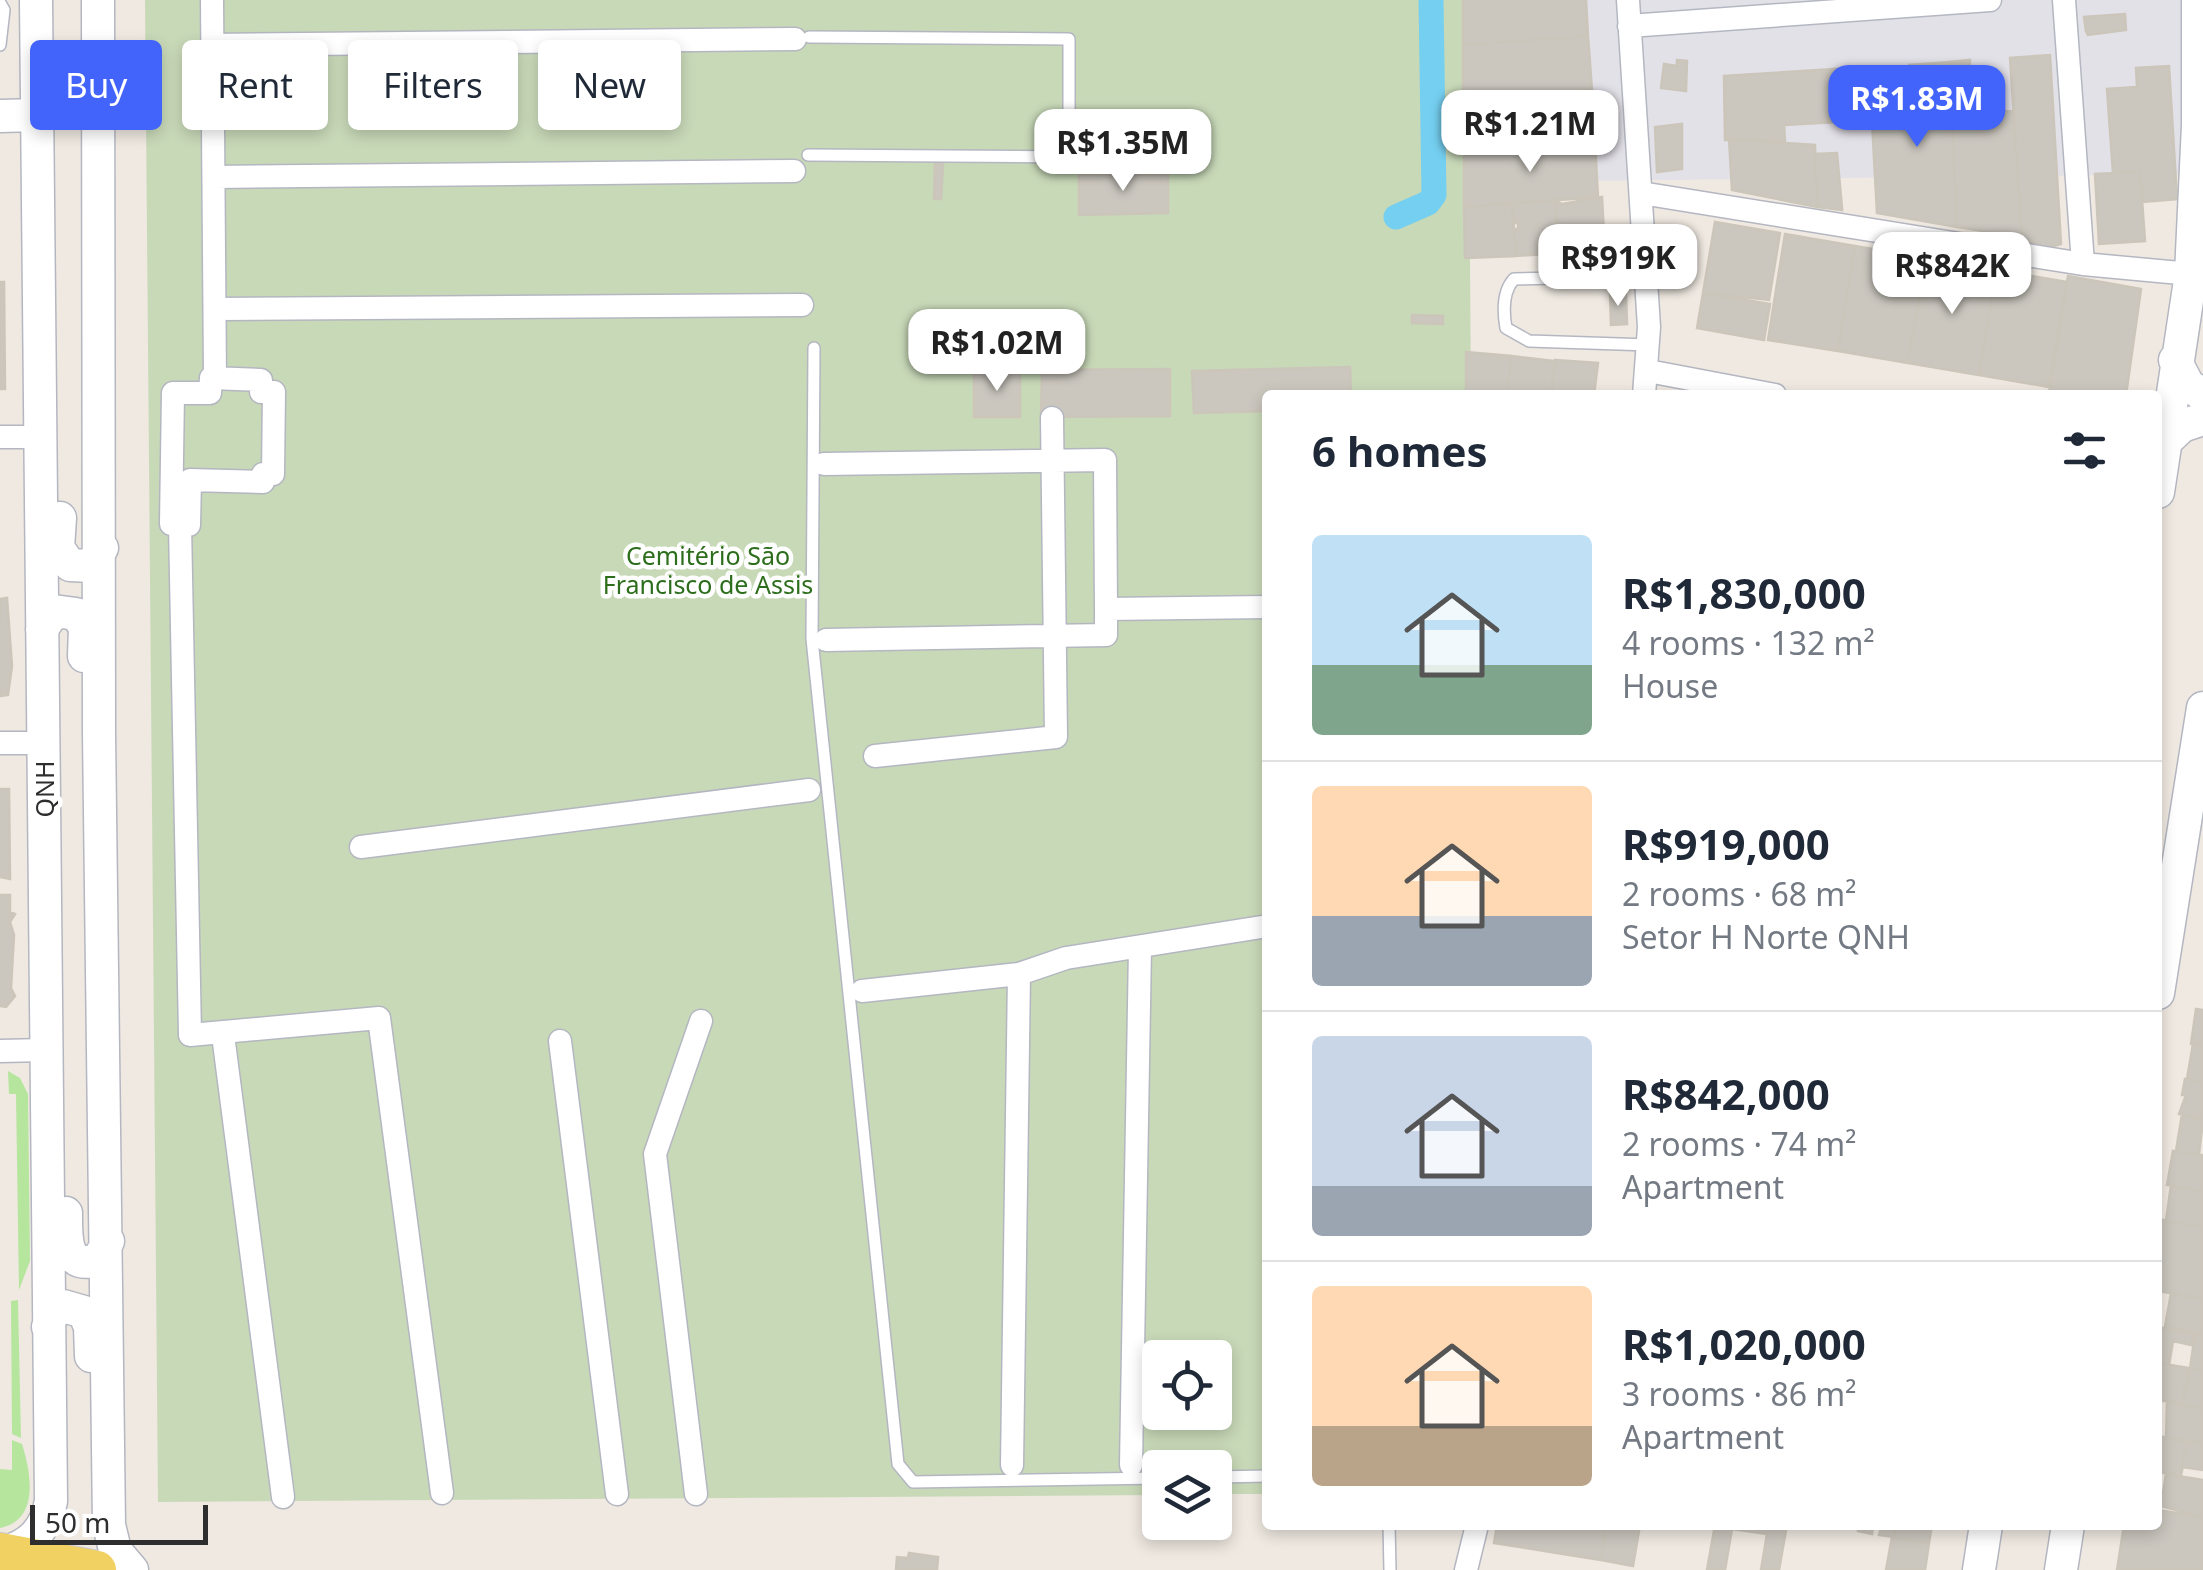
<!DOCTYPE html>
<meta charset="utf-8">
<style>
:root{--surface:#fff;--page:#f2f2f3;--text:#1f2937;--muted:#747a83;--line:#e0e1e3;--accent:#4264fb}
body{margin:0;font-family:"Noto Sans",sans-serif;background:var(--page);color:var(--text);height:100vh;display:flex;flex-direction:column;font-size:38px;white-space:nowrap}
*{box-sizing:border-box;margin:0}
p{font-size:32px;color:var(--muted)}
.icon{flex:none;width:55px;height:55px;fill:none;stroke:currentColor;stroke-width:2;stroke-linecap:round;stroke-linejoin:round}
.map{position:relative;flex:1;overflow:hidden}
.side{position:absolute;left:1262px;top:390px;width:900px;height:1140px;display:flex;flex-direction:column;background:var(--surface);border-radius:10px;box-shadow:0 5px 15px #0003}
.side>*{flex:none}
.top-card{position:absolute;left:30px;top:40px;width:950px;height:90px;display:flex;gap:20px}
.controls{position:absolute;left:1142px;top:1340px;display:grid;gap:20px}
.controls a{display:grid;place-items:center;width:90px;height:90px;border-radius:10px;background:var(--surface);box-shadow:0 5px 15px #0003;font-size:50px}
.scale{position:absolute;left:30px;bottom:25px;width:178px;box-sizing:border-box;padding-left:10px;border:5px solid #2e2e2e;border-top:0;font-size:28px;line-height:35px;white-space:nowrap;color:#2e2e2e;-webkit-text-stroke:8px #fff;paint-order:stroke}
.price{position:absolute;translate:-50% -85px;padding:0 22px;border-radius:20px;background:#fff;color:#222;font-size:32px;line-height:65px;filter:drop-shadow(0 2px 5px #0008)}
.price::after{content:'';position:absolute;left:50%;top:60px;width:30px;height:22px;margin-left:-15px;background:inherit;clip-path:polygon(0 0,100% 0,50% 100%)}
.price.current{background:var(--accent);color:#fff}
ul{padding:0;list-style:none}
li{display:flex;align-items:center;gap:30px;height:250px;padding:0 50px}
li+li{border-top:2px solid var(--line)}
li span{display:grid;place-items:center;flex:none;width:280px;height:200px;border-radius:10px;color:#555}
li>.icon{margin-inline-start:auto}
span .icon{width:120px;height:120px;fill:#fffc;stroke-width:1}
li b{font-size:42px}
h2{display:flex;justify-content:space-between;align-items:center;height:120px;padding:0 50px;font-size:42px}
.pill{padding:0 35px;border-radius:10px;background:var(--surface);box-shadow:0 5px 15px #0003;font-size:35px;line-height:90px}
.pill.current{background:var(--accent);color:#fff}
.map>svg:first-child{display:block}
.industrial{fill:#e3e1e8}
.green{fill:#b6e59e}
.cemetery{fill:#c8d9b8;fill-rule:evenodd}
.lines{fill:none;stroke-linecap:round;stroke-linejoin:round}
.canal{stroke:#75cff0;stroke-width:25}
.building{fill:#cbc7bf;stroke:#cbc5ba;stroke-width:2.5}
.lane-casing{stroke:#b4b7c1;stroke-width:14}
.street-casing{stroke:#b4b7c1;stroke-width:25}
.secondary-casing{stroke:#b4b7c1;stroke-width:35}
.primary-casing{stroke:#c9c9c9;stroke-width:40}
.lane{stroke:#fff;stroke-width:11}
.street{stroke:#fff;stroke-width:22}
.secondary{stroke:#fff;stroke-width:32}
.primary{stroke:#f2d163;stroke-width:38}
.labels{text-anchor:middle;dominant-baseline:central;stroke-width:9;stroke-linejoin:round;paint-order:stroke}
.park-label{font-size:25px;fill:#2c6e1b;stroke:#fff}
.street-label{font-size:25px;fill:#2e2e2e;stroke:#fff}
</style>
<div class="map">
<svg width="2203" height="1570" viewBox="0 0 2203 1570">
<rect width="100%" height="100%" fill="#efe9e1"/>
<path class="industrial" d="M 1481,0 L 2203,0 L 2203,174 L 1479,182 Z"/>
<path class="green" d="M 8,1071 L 20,1078 L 28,1094 L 30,1261 L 19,1290 L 16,1094 L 9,1094 Z
M 18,1300 L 21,1438 L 12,1434 L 11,1301 Z
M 12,1440 L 22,1444 C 31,1473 40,1520 0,1528 L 0,1469 L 12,1470 Z"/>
<path class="cemetery" d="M 145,0 L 1468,0 L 1471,395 L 1268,395 L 1267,1494 L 1215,1494 L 1215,1468 L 1160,1468 L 1160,1495 L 158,1502 ZM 1160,1358 L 1215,1358 L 1215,1412 L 1160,1412 Z"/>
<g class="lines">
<path class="canal" d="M 1396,217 L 1428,203 L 1434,195 L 1431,0"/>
</g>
<path class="building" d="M 1463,0 L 1586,0 L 1588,36 L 1463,45 Z
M 2125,14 L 2126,30 L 2088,35 L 2086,31 L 2084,17 Z
M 1588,36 L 1592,90 L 1463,98 L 1463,45 Z
M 2050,55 L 2061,244 L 2054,246 L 2022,241 L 2010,58 Z
M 1677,60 L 1687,61 L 1686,91 L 1661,88 L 1664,64 L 1677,66 Z
M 1970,60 L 1968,96 L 1988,95 L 1988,112 L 2013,111 L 2022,237 L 1957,227 L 1949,62 Z
M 1949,62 L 1957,227 L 1877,213 L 1871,103 L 1863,101 L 1912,98 L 1909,65 Z
M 1888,66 L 1890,99 L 1863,101 L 1864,120 L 1837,122 L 1833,69 Z
M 2169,66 L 2177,199 L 2143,202 L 2140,172 L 2113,173 L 2107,89 L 2137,87 L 2136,68 Z
M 1833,69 L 1837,122 L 1784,125 L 1785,141 L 1725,140 L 1724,76 Z
M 1592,90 L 1595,143 L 1464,152 L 1463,98 Z
M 1682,124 L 1682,169 L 1657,172 L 1655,127 Z
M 1729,139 L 1815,145 L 1817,207 L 1732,190 Z
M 1595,143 L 1598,197 L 1464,207 L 1464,152 Z
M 1123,147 L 1152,147 L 1151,175 L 1123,175 Z
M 1837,153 L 1842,208 L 1842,210 L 1817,207 L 1815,154 Z
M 935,163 L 943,164 L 941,199 L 934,199 Z
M 2140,172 L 2145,241 L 2099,244 L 2095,174 Z
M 1168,174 L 1168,213 L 1079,215 L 1079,175 Z
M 1602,197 L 1605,253 L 1559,257 L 1555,200 L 1562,204 Z
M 1555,200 L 1559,253 L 1516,256 L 1514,229 L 1518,229 L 1518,223 L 1513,223 L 1512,203 Z
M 1512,203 L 1516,256 L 1465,258 L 1464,207 Z
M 1715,222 L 1780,233 L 1769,300 L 1703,293 Z
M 1785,234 L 1855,246 L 1838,351 L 1768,340 Z
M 1855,246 L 1926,258 L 1908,363 L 1838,351 Z
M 1926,258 L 1997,270 L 1979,375 L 1908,363 Z
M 1997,270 L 2067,282 L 2049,387 L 1979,375 Z
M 2068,276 L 2141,289 L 2126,395 L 2049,392 Z
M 0,282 L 4,282 L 5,389 L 0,389 Z
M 1610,293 L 1626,293 L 1627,324 L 1611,325 Z
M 1703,293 L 1770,304 L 1764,340 L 1697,328 Z
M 1412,315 L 1443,316 L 1443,324 L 1412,323 Z
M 1466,352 L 1511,356 L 1507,395 L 1466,395 Z
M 1511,356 L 1555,361 L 1551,395 L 1507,395 Z
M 1555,360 L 1598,363 L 1594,395 L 1551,395 Z
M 1350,367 L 1351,395 L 1268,395 L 1268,411 L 1194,413 L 1192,371 Z
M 1170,369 L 1170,416 L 1041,417 L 1042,370 Z
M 1020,370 L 1020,417 L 974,417 L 974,371 Z
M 7,598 L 12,666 L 8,695 L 0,696 L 0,599 Z
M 0,789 L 9,789 L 10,879 L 0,877 Z
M 0,895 L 10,895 L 10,912 L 15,914 L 10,922 L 14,935 L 11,988 L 15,996 L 6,1007 L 0,1006 Z
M 2196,1009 L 2203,1010 L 2203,1046 L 2191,1044 Z
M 2193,1044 L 2203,1046 L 2203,1082 L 2187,1079 Z
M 2185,1079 L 2203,1082 L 2203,1118 L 2179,1114 L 2186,1095 L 2182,1095 Z
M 2182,1114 L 2203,1120 L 2199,1155 L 2176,1151 Z
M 2173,1151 L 2203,1155 L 2203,1191 L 2167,1185 Z
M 2171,1185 L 2203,1191 L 2203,1227 L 2166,1221 Z
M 2158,1219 L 2203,1227 L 2203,1299 L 2158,1291 Z
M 2171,1293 L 2203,1299 L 2203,1334 L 2165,1327 Z
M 2158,1327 L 2193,1334 L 2191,1345 L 2173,1341 L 2169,1365 L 2158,1363 Z
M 2195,1334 L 2203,1335 L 2203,1371 L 2190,1369 Z
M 2158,1363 L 2189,1368 L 2182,1404 L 2158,1400 Z
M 2190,1369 L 2203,1371 L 2203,1408 L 2182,1404 Z
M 2167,1402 L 2203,1408 L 2203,1444 L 2166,1438 Z
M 2158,1436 L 2187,1441 L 2181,1476 L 2158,1472 Z
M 2187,1441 L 2203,1444 L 2203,1470 L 2182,1467 Z
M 2166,1474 L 2203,1480 L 2203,1517 L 2161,1506 Z
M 2158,1510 L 2203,1517 L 2203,1570 L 2117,1570 L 2124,1525 L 2158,1525 Z
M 1497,1525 L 1606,1525 L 1601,1560 L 1494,1543 Z
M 1606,1525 L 1640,1525 L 1633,1566 L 1601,1560 Z
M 1715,1525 L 1787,1525 L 1779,1570 L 1761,1570 L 1767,1534 L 1732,1529 L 1725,1570 L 1707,1570 Z
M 1859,1525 L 1896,1525 L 1894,1537 L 1879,1535 L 1881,1528 L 1873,1527 L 1872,1534 L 1858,1531 Z
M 1896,1525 L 1932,1525 L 1929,1543 L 1894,1537 Z
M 1892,1537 L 1929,1543 L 1925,1570 L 1886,1570 Z
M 909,1553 L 938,1557 L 937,1570 L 896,1570 L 897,1557 L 908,1558 Z"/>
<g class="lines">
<g class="lane-casing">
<path id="lane" d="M 0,3 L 4,10 L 0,45
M 808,155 L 1069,157 L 1069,39 L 809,37
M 1645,276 L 1514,279 C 1503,291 1503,311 1506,328 L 1529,341 L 1649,345
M 814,348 L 812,639 L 898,1464 L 913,1482 L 1160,1478
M 1215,1477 L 1268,1476
M 1389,1525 L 1390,1570"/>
</g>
<g class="street-casing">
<path id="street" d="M 212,0 L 215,378
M 1628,0 L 1649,327 L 1644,395
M 2064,0 L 2083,264
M 1629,26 L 1990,0
M 212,45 L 795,39
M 215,177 L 794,171
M 1641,193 L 2083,264 L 2191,274
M 218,309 L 802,305
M 1648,371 L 1775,395
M 211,378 L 261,380 L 261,392 L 274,392 L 273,474 L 263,474 L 263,482 L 190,480 L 189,525 L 171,524 L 173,393 L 210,393 Z
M 0,437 L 40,437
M 824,464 L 1105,460 L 1106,609
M 180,525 L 190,1035 L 379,1018 L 442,1493
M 826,640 L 1106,635 L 1106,609 L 1268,607
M 0,743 L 43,743
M 875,756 L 1056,737 L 1052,418
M 361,847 L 809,790
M 862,991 L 1019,974 L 1066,958 L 1268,926
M 223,1035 L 283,1497
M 560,1041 L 617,1494
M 0,1051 L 45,1050
M 1012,1465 L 1019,974
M 1131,1465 L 1140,948
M 696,1494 L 655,1154 L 701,1021
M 1466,1570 L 1477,1525"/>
</g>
<g class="secondary-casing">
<path id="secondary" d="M 98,0 L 99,733 L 109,1525 L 115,1550 L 132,1570
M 0,116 L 37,115
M 2175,360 L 2188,385 L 2203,395
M 2166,441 L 2182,426 L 2203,419
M 2158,492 L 2191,274 L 2198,125 L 2198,0
M 60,518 L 58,548 L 70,565 L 91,566 L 102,548
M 42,629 L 54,611 L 76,614 L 85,627 L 84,656
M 2158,993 L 2203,708
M 66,1213 C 66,1237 64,1272 99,1259 L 108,1241
M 48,1327 L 52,1314 L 63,1306 L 84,1312 L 90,1327 L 91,1356
M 2,1553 C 30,1546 46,1530 51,1501 L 36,0
M 1979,1570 L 1986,1525
M 2061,1570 L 2068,1525"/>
</g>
<g class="primary-casing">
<path id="primary" d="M 0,1552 L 97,1570"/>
</g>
<use href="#lane" class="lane"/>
<use href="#street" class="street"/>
<use href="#secondary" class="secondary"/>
<use href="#primary" class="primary"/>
</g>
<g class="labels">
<g class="park-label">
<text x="708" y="555">Cemitério São<tspan x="708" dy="29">Francisco de Assis</tspan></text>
</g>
<g class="street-label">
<text transform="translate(44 789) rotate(-90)">QNH</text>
</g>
</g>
</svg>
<div class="controls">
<a><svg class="icon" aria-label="locate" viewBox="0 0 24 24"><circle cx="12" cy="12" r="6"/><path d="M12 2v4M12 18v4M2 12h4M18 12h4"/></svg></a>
<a><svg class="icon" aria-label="layers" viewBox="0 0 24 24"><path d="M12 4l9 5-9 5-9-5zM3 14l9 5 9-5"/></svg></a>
</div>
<div class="scale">50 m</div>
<b class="price current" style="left:1917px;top:150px">R$1.83M</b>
<b class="price" style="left:1530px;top:175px">R$1.21M</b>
<b class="price" style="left:1123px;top:194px">R$1.35M</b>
<b class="price" style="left:1618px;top:309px">R$919K</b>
<b class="price" style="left:1952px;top:317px">R$842K</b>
<b class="price" style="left:997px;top:394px">R$1.02M</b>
<div class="top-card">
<a class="pill current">Buy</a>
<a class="pill">Rent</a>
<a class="pill">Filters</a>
<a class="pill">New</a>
</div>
<section class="side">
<h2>6 homes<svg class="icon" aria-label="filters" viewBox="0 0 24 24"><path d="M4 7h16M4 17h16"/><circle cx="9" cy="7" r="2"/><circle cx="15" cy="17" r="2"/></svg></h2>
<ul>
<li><span style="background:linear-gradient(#bfe0f5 65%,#7fa58c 0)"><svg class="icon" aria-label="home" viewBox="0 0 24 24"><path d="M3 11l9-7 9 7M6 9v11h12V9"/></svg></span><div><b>R$1,830,000</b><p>4 rooms · 132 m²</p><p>House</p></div></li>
<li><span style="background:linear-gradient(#ffd9b3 65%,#9aa5b1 0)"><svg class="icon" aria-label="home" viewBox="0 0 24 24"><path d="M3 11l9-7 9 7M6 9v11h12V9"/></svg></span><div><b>R$919,000</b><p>2 rooms · 68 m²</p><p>Setor H Norte QNH</p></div></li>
<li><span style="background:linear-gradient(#c9d6e8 75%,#9aa5b1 0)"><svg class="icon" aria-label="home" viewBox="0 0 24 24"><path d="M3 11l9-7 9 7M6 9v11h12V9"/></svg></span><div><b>R$842,000</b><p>2 rooms · 74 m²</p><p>Apartment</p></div></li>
<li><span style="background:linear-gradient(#ffd9b3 70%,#b9a48a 0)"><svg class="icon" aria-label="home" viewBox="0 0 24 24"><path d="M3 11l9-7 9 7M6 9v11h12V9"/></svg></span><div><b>R$1,020,000</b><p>3 rooms · 86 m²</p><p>Apartment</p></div></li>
</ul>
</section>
</div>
